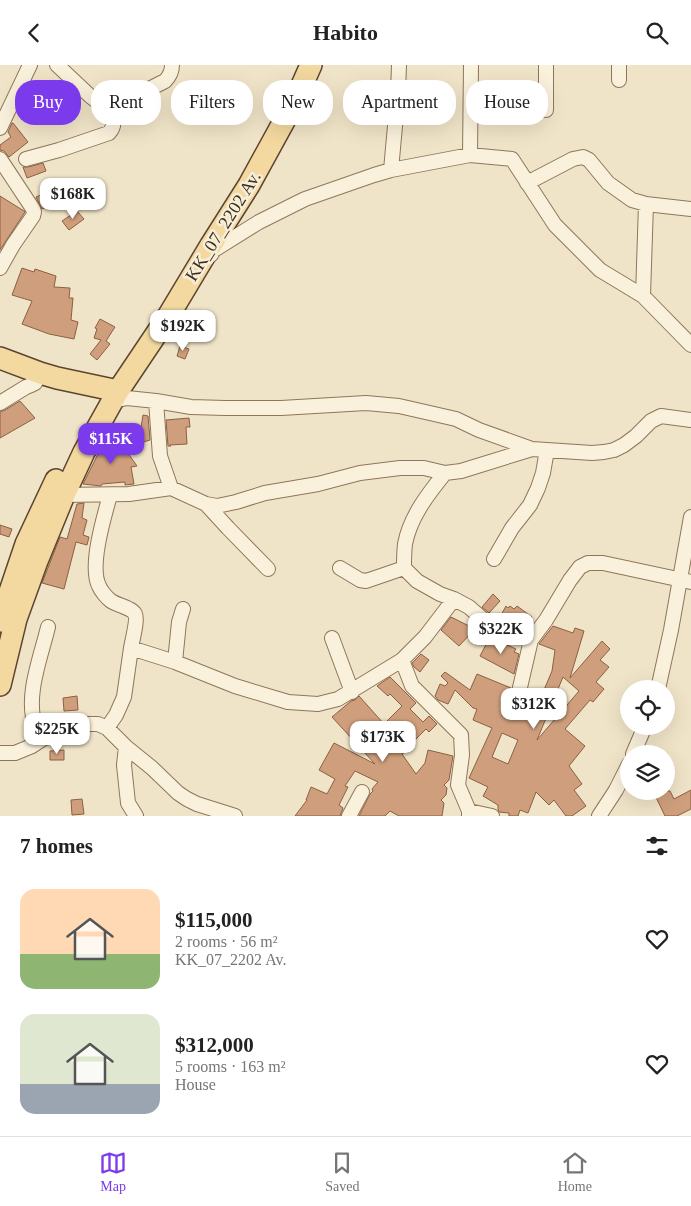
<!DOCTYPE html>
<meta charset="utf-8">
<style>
:root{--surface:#fff;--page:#f6f6f6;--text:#222;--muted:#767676;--line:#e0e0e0;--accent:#7c3aed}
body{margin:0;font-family:"Times New Roman",serif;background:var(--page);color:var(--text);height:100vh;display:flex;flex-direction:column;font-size:19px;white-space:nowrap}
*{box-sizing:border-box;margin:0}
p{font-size:16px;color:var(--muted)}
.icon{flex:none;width:28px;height:28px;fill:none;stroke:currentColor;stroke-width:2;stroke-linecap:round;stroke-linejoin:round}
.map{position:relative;height:751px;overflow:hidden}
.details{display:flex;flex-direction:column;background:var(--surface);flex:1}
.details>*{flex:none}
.hud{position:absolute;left:15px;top:15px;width:661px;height:45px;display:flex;gap:10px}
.buttons{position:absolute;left:620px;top:615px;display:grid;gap:10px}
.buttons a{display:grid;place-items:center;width:55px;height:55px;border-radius:50%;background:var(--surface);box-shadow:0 5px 20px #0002;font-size:25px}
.price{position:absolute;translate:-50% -42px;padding:0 11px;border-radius:10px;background:#fff;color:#222;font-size:16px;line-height:32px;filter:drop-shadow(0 1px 2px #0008)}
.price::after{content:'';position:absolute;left:50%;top:30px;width:15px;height:11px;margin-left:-8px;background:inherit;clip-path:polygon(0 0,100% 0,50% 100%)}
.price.current{background:var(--accent);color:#fff}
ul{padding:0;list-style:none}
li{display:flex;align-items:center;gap:15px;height:125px;padding:0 20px}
li span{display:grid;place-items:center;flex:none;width:140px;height:100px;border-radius:15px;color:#555}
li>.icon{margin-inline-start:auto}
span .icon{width:60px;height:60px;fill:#fffc;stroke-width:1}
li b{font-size:21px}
h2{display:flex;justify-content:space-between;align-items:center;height:60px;padding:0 20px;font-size:21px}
.pill{padding:0 18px;border-radius:20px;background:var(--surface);box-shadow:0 5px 20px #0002;font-size:18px;line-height:45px}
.pill.current{background:var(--accent);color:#fff}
header{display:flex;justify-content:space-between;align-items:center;height:65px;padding:0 20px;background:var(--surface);font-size:22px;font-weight:700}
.menu{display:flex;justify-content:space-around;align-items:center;height:70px;border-top:1px solid var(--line);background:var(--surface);font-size:14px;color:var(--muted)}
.menu a{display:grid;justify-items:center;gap:2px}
.menu .current{color:var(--accent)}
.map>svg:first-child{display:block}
.building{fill:#cf9f7d;stroke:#8d5f41;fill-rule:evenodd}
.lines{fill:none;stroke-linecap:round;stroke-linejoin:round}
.street-casing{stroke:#8d765c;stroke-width:16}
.primary-casing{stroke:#5b4430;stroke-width:24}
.street{stroke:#faf1dc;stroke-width:14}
.primary{stroke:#f3d9a0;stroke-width:21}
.labels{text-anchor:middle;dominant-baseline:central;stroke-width:5;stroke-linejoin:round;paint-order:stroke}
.street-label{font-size:18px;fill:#3d2e20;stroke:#f7eed8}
</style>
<header><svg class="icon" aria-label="back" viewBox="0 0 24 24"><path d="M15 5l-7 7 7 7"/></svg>Habito<svg class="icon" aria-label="search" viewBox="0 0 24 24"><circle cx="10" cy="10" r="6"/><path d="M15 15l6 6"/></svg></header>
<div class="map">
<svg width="691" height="751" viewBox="0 0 691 751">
<rect width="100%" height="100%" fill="#f0e4c8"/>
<path class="building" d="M 12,58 L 13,58 L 28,77 L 9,92 L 4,86 L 0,85 L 0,80 L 11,72 L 8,67 Z
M 43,98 L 46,106 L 27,113 L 23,102 L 28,102 Z
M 61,123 L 63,132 L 47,135 L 49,141 L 42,144 L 36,132 L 52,125 Z
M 0,131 L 24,146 L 25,147 L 0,185 Z
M 77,146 L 84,154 L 69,165 L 62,156 Z
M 22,203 L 34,207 L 35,204 L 56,211 L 54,222 L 70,223 L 69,233 L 73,233 L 71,255 L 78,257 L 74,274 L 49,269 L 22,259 L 32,236 L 12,230 Z
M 100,254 L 115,262 L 106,276 L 110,279 L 97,295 L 90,289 L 101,275 L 94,273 L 97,264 L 95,263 Z
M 180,281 L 189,284 L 185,294 L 177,291 Z
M 20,336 L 35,353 L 0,373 L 0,347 L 5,345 Z
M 143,350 L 148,351 L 150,375 L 137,379 L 135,369 L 140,368 Z
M 189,353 L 190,362 L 186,362 L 187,379 L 170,380 L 171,381 L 168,381 L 166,355 Z
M 111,368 L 113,371 L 115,370 L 137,401 L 131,402 L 134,419 L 125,420 L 125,417 L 102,419 L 101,421 L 83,419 L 103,379 Z
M 84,438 L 82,453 L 87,455 L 83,470 L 89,472 L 87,480 L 76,477 L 64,524 L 42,518 L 60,472 L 67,474 L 77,439 Z
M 0,460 L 12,464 L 9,472 L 0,469 Z
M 493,529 L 500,536 L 489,548 L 482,542 Z
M 506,541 L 508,543 L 510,541 L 514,544 L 517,541 L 532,552 L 523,563 L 504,557 L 499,554 Z
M 451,552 L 475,564 L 459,581 L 441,565 Z
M 553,561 L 573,568 L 575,563 L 584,566 L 570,613 L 602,576 L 610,584 L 600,595 L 609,602 L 596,617 L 604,624 L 593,637 L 590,635 L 565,664 L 585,681 L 569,701 L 582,719 L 574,725 L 586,741 L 572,751 L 566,751 L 554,735 L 549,740 L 536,727 L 528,748 L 520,745 L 518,751 L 509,751 L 509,748 L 499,747 L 498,744 L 498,740 L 483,731 L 488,722 L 469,713 L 492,663 L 473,655 L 477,644 L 473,643 L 455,625 L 448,639 L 438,635 L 435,631 L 440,619 L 445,621 L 448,618 L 441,611 L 445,607 L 470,625 L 477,609 L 511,623 L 510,633 L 512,637 L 535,646 L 552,606 L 555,585 L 539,579 ZM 563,612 L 579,626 L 537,675 ZM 502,668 L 518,675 L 508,699 L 492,692 Z
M 490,572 L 516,584 L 514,587 L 519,589 L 514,609 L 480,591 Z
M 421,589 L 429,595 L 420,607 L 414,602 L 412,598 Z
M 390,612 L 416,638 L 410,644 L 423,657 L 429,651 L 437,659 L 429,667 L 426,664 L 409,681 L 412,682 L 402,689 L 416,709 L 425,698 L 428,685 L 453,691 L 449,715 L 444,720 L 447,723 L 446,730 L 441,735 L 444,738 L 442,751 L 399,751 L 390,746 L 385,751 L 359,751 L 370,729 L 373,726 L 372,724 L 378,717 L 355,706 L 345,721 L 348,722 L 339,740 L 343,743 L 340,751 L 295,751 L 307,735 L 306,735 L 311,722 L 327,729 L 335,714 L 319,705 L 334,678 L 375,699 L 332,652 L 351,636 L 355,635 L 359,631 L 384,659 L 402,641 L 390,629 L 388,631 L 377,621 Z
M 77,631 L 78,645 L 64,646 L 63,633 Z
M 64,685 L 64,695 L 50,695 L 50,686 Z
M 691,725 L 691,744 L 677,751 L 665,751 L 653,726 L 670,726 L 674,734 Z
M 82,734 L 84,749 L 72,750 L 71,735 Z"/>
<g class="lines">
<g class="street-casing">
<path id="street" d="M 57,0 L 90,31 L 108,45
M 546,0 L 546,45
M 619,15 L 619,0
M 0,63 L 30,0
M 470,90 L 471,0
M 0,94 L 33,144 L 34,147 L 33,151 L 13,180 L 0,203
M 26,94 L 59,85 L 109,68 C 116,60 114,53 108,45 L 165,16 C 170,11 172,7 172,0
M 391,105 L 398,28 L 399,0
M 527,118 L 573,94 L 583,92 L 589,95 L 608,118 L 632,135 L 646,139 L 691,144
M 211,190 L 214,185 L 259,157 L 305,134 L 374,110 L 391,105 L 470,90 L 512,94 L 555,160 L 600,205 L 643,231 L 691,280
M 643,231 L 646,139
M 113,336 L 127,333 L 156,336 L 191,342 L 225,343 L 281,343 L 366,338 L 399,341 L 456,354 L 479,365 L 532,384 L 592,388 L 604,387 L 614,385 L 624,380 L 636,371 L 651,356 L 661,351 L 691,355
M 156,336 L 160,391 L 171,423
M 0,338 L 26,322 L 31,320 L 35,318 L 40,308
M 445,408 C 428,429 410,452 405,479 C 404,487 404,495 404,503 L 417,516 L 440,529 L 454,534 L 469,542 L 487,558 L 501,565 L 531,575
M 64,430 L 129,429 L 171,423 L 206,439 L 217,441 L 236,437 L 265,428 L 318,419 L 360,408 L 400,403 L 424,403 L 445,408 L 461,406 L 532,384
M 110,430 C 104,452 89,501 99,521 C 101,526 107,533 111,536 C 117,540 132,543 135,549 C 138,555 132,576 131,583
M 206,439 L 228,463 L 268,504
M 494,494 L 512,463 L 530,440 L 538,423 L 543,408 L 547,385
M 340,503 L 360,515 L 366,516 L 404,503
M 332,573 L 352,627
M 402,595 L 412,621 L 461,670 L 462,690 L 458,720 L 469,746 L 469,751
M 175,597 L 179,557 L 183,544
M 658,624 L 671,565 L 691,452
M 518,631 L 531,575 L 546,555 L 570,515 L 580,502 L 588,498 L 603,498 L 691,517
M 107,663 L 116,650 L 124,632 L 131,583 L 175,597 L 235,621 L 288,637 L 318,639 L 338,634 L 402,595 L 425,572 L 454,534
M 42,674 C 40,670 37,667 36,663 C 24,633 41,592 48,562
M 126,682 L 124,700 L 128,738 L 136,751
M 0,688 L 15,688 L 32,681 L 58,664 L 78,659 L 98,659 L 107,663 L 126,682 L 152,703 L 178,728 L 187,734 L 197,739 L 235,751
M 633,689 L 645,661
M 469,746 L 492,751
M 349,751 L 362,727
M 599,751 L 616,725 L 629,699"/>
</g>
<g class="primary-casing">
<path id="primary" d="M 0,293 L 40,308 L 57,313 L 118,326
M 0,556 L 26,479 L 56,415
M 0,620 L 16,554 L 37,496 L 64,430 L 84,387 L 118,326 L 169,250 L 211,180 L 249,120 L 295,36 L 311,0"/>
</g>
<use href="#street" class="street"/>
<use href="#primary" class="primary"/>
</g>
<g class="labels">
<g class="street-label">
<text transform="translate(223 161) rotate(-58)">KK_07_2202 Av.</text>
</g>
</g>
</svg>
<div class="buttons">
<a><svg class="icon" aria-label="locate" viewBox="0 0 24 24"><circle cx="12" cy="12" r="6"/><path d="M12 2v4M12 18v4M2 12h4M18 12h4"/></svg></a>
<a><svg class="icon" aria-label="layers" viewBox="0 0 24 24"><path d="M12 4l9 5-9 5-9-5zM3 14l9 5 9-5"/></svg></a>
</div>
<b class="price" style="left:73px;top:155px">$168K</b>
<b class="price" style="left:183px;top:287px">$192K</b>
<b class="price current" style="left:111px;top:400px">$115K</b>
<b class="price" style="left:501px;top:590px">$322K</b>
<b class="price" style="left:534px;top:665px">$312K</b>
<b class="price" style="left:57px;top:690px">$225K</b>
<b class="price" style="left:383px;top:698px">$173K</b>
<div class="hud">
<a class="pill current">Buy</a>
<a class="pill">Rent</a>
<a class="pill">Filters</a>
<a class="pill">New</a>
<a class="pill">Apartment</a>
<a class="pill">House</a>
</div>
</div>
<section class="details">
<h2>7 homes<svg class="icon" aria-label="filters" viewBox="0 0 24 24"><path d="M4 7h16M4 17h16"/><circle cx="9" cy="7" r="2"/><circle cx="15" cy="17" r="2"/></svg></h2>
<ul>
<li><span style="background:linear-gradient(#ffd9b3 65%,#8fb573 0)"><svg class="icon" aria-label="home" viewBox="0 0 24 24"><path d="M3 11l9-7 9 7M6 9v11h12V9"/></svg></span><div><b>$115,000</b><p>2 rooms · 56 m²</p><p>KK_07_2202 Av.</p></div><svg class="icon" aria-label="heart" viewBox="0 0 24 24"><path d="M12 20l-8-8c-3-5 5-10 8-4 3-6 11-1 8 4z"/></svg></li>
<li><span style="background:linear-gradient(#dfe7d0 70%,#9aa5b1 0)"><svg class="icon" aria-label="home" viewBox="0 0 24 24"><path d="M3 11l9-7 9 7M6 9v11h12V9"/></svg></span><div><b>$312,000</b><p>5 rooms · 163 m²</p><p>House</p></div><svg class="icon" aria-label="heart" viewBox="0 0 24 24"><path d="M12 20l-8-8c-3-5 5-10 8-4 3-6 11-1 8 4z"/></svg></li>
</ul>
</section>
<nav class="menu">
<a class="current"><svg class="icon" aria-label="map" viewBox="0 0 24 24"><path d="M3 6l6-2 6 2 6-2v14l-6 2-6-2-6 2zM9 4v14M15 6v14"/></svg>Map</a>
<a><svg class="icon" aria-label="saved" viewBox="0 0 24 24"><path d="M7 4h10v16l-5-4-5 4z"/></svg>Saved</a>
<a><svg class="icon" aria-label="home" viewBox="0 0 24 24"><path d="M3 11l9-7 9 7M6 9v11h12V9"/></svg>Home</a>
</nav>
